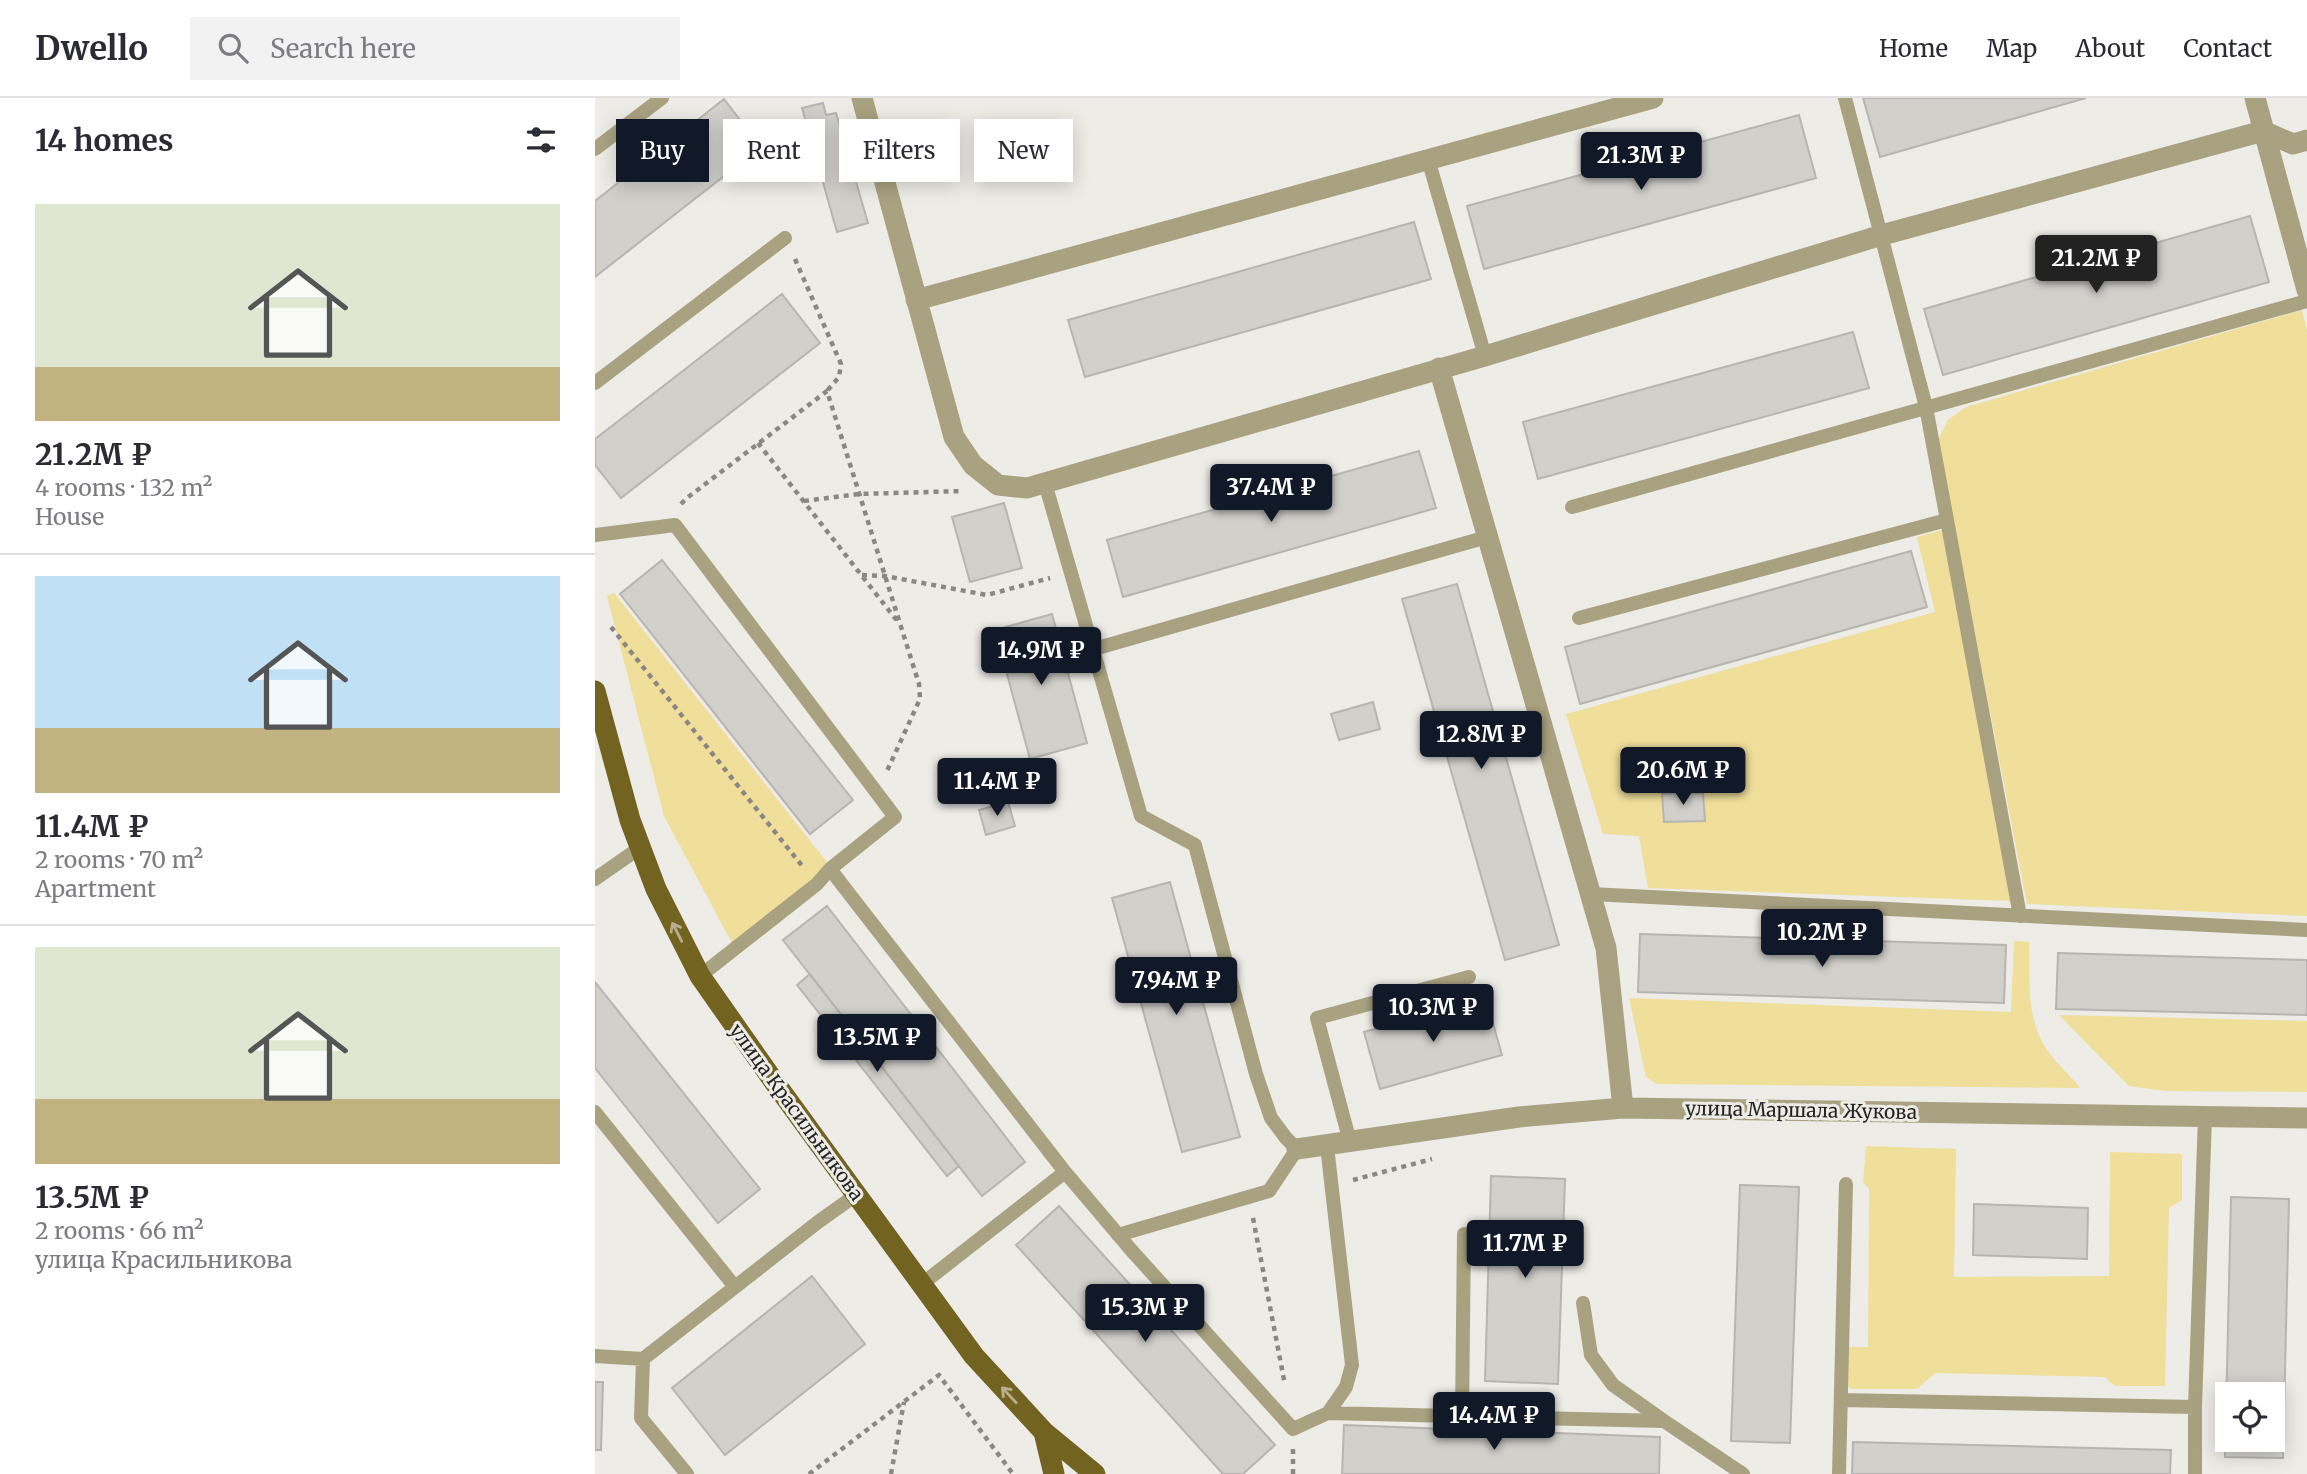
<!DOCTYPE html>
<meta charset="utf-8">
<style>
:root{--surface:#fff;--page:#f2f2f3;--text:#2b2b33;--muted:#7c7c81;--line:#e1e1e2;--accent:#111827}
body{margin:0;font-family:Merriweather,serif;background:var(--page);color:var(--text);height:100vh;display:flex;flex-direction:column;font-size:26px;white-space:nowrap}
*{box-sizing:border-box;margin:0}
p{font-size:23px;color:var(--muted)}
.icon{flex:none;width:38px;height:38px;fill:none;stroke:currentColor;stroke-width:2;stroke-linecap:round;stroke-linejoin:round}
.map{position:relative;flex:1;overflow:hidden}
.panel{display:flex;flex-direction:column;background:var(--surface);width:595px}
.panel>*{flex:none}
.guide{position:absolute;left:21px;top:21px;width:665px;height:63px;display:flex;gap:14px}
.fabs{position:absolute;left:1620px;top:1284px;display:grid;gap:14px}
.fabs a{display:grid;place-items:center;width:70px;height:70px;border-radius:0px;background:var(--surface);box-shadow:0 4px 18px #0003;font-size:35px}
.price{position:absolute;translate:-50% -60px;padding:0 16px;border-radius:7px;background:var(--accent);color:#fff;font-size:23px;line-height:46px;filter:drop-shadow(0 2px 4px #0008)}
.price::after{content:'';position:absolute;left:50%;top:42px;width:21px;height:16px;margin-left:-10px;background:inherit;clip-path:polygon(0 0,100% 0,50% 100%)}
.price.current{background:#222;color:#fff}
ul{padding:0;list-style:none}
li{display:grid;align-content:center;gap:14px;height:371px;padding:0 35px}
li+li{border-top:2px solid var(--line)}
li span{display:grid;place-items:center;height:217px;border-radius:0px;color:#555}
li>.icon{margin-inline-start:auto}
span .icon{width:126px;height:126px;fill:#fffc;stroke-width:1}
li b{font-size:30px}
h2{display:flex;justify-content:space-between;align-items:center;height:84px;padding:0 35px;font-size:30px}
.chip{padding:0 24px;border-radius:0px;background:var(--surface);box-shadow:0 4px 18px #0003;font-size:24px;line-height:63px}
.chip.current{background:var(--accent);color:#fff}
header{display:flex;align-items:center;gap:42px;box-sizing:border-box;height:98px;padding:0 35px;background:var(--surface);border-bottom:2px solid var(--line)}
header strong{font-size:33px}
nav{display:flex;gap:38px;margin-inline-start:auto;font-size:24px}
.search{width:490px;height:63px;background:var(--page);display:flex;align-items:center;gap:18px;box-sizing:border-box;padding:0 24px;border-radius:0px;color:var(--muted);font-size:26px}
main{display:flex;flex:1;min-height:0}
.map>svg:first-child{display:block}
.green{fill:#efdf9b}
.building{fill:#d1d0cb;stroke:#b6b5b1;stroke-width:2;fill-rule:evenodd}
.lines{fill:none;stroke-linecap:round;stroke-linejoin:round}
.path{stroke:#898885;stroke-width:4.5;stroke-dasharray:5 5;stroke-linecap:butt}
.lane{stroke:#a9a281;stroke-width:14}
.street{stroke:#a9a281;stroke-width:21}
.primary{stroke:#726321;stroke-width:21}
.oneway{stroke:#b6ae8e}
.labels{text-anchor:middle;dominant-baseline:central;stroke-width:6;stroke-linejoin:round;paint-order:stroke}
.street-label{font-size:19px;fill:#232321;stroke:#edece7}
</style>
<header>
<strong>Dwello</strong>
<div class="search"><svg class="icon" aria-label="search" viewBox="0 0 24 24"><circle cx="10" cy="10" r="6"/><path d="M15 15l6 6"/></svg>Search here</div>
<nav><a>Home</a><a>Map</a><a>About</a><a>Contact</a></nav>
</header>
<main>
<section class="panel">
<h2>14 homes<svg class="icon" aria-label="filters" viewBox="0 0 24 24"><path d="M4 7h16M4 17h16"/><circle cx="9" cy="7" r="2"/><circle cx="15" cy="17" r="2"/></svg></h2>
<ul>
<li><span style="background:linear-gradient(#dfe7d0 75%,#c2b280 0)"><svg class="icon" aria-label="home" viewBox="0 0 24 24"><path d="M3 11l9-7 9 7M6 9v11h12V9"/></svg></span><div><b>21.2M ₽</b><p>4 rooms · 132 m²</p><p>House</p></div></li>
<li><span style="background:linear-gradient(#bfe0f5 70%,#c2b280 0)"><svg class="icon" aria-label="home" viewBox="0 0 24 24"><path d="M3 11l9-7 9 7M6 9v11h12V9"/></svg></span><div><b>11.4M ₽</b><p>2 rooms · 70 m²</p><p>Apartment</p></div></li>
<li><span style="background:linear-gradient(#dfe7d0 70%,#c2b280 0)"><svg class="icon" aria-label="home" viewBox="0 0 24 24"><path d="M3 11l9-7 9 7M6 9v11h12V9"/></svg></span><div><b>13.5M ₽</b><p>2 rooms · 66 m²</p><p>улица Красильникова</p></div></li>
</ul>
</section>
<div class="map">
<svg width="1712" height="1376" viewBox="0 0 1712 1376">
<rect width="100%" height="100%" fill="#edece7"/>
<path class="green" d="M 1707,212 L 1712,232 L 1712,818 L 1432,806 L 1343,342 L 1353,322 L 1371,309 Z
M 1347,432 L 1417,803 L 1053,790 L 1044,738 L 1008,736 L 971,616 L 1340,514 L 1322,439 Z
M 19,495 L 232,764 L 215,785 L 138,847 L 69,718 L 12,498 Z
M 1419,843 L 1434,844 C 1436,885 1429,921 1455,956 C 1464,968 1476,978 1485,990 L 1062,986 L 1051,979 L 1034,900 L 1416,914 Z
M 1464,917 L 1712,923 L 1712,994 L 1570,993 L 1534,988 Z
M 1271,1048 L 1361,1051 L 1359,1179 L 1514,1178 L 1515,1054 L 1587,1056 L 1587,1102 L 1574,1110 L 1570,1288 L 1520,1288 L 1510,1279 L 1340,1275 L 1322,1291 L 1256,1291 L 1252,1287 L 1253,1249 L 1273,1249 L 1274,1091 L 1268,1084 Z"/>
<path class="building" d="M 1268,0 L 1491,0 L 1285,59 Z
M 129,1 L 166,49 L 0,179 L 0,103 Z
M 228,5 L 231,17 L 241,15 L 273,125 L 242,134 L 207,10 Z
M 1204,17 L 1221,80 L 889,171 L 872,108 Z
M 1655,118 L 1674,184 L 1348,277 L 1329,211 Z
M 819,124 L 836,181 L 490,279 L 473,222 Z
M 187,196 L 225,245 L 26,400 L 0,367 L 0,341 Z
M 1258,234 L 1274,290 L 943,381 L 928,324 Z
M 824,353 L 841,410 L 528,499 L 512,442 Z
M 409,405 L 427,470 L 375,484 L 357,419 Z
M 1316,453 L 1332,509 L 985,606 L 970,549 Z
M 67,462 L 258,702 L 215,736 L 25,496 Z
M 862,486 L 964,847 L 910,862 L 807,501 Z
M 457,516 L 492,645 L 435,661 L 400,532 Z
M 778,604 L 785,631 L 744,642 L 736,616 Z
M 1108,695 L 1110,723 L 1069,724 L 1067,696 Z
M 413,704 L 420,728 L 391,737 L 384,712 Z
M 575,784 L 645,1039 L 587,1054 L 517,800 Z
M 232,808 L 430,1064 L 387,1098 L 188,842 Z
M 1045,836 L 1411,847 L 1409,905 L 1043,894 Z
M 1463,855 L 1712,862 L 1712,917 L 1461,911 Z
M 215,876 L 364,1068 L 352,1078 L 202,887 Z
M 0,884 L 165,1091 L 123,1125 L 0,970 Z
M 891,901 L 907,957 L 785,991 L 769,934 Z
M 896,1078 L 970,1081 L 963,1286 L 890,1283 Z
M 1145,1087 L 1204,1089 L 1195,1345 L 1136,1343 Z
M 1636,1099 L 1694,1101 L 1688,1360 L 1630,1359 ZM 1633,1297 L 1678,1297 L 1678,1342 L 1633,1342 Z
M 1379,1106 L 1493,1110 L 1492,1161 L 1378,1157 Z
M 464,1108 L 680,1347 L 648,1376 L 628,1376 L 421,1147 Z
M 217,1178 L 270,1246 L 130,1357 L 77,1290 Z
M 0,1284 L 8,1284 L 6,1352 L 0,1352 Z
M 749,1327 L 1065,1339 L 1064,1376 L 747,1376 Z
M 1258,1344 L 1576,1352 L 1575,1376 L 1257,1376 Z"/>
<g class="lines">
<path class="path" d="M 200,161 L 246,266 L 244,279 L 232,293
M 163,345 L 303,524
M 209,403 L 264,396 L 368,393
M 86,406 L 92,400 L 232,293 L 324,586 L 325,601 L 292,673
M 267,477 L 290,478 L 392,497 L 455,480
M 16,529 L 208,769
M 758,1082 L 837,1061
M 658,1120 L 690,1287
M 214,1376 L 344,1277 L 418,1376
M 296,1376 L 309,1304
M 698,1376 L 698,1351"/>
<path class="lane" d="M 0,51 L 67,0
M 833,61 L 890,258
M 0,285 L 190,140
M 450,385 L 546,718 L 600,747 L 661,976 L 676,1020 L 691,1040 L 702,1051 L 674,1093 L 523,1137
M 977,409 L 1712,203
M 1352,422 L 1425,818
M 0,437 L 80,427 L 300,719 L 235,771 L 470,1074 L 537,1153 L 698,1331 L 733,1315 L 1069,1323 L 1148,1376
M 984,520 L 1352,422 L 1331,309 L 1250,0
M 499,551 L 892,439
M 0,781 L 46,749
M 996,796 L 1712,832
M 105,878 L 222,786 L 235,771
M 0,1014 L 140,1189
M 755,1044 L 722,920 L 874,879
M 732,1048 L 757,1267 L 751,1289 L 733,1315
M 327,1186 L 470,1074
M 988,1205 L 996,1257 L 1018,1287 L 1069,1323
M 0,1258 L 48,1261 L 223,1124 L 261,1097
M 48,1261 L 46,1320 L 92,1376
M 1246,1302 L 1600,1309
M 867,1318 L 869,1136
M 1244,1376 L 1251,1086
M 1600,1376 L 1600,1309 L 1610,1018"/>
<path class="street" d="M 267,0 L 359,339 L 378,367 L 403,387 L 432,390 L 890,258 L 1287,137 L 1668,33 L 1698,46 L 1712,42
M 1660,0 L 1712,192
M 321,202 L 1058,0
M 844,270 L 1011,850 L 1028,1010
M 702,1051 L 924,1019 L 1028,1010 L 1712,1020"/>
<path class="primary" d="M 0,593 L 35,722 L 61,791 L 105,878 L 180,985 L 379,1258 L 449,1334 L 500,1376
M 449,1334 L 459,1376"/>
</g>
<defs><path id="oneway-shaft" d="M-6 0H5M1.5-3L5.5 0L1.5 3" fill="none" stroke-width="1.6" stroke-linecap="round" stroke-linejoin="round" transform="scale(1.75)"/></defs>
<g class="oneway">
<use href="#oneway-shaft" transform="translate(82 834) rotate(-117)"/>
<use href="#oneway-shaft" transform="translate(414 1297) rotate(-133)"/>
</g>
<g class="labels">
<g class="street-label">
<text transform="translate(1206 1012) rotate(1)">улица Маршала Жукова</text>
<text transform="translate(202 1014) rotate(54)">улица Красильникова</text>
</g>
</g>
</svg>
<div class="fabs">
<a><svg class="icon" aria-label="locate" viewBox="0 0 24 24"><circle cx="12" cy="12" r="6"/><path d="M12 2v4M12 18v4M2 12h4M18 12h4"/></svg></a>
</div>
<b class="price" style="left:1046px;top:94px">21.3M ₽</b>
<b class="price current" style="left:1501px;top:197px">21.2M ₽</b>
<b class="price" style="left:676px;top:426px">37.4M ₽</b>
<b class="price" style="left:446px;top:589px">14.9M ₽</b>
<b class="price" style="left:886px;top:673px">12.8M ₽</b>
<b class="price" style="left:1088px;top:709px">20.6M ₽</b>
<b class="price" style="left:402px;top:720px">11.4M ₽</b>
<b class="price" style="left:1227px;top:871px">10.2M ₽</b>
<b class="price" style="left:581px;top:919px">7.94M ₽</b>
<b class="price" style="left:838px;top:946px">10.3M ₽</b>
<b class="price" style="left:282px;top:976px">13.5M ₽</b>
<b class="price" style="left:930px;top:1182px">11.7M ₽</b>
<b class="price" style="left:550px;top:1246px">15.3M ₽</b>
<b class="price" style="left:899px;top:1354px">14.4M ₽</b>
<div class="guide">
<a class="chip current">Buy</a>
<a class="chip">Rent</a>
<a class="chip">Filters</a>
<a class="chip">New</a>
</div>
</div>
</main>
